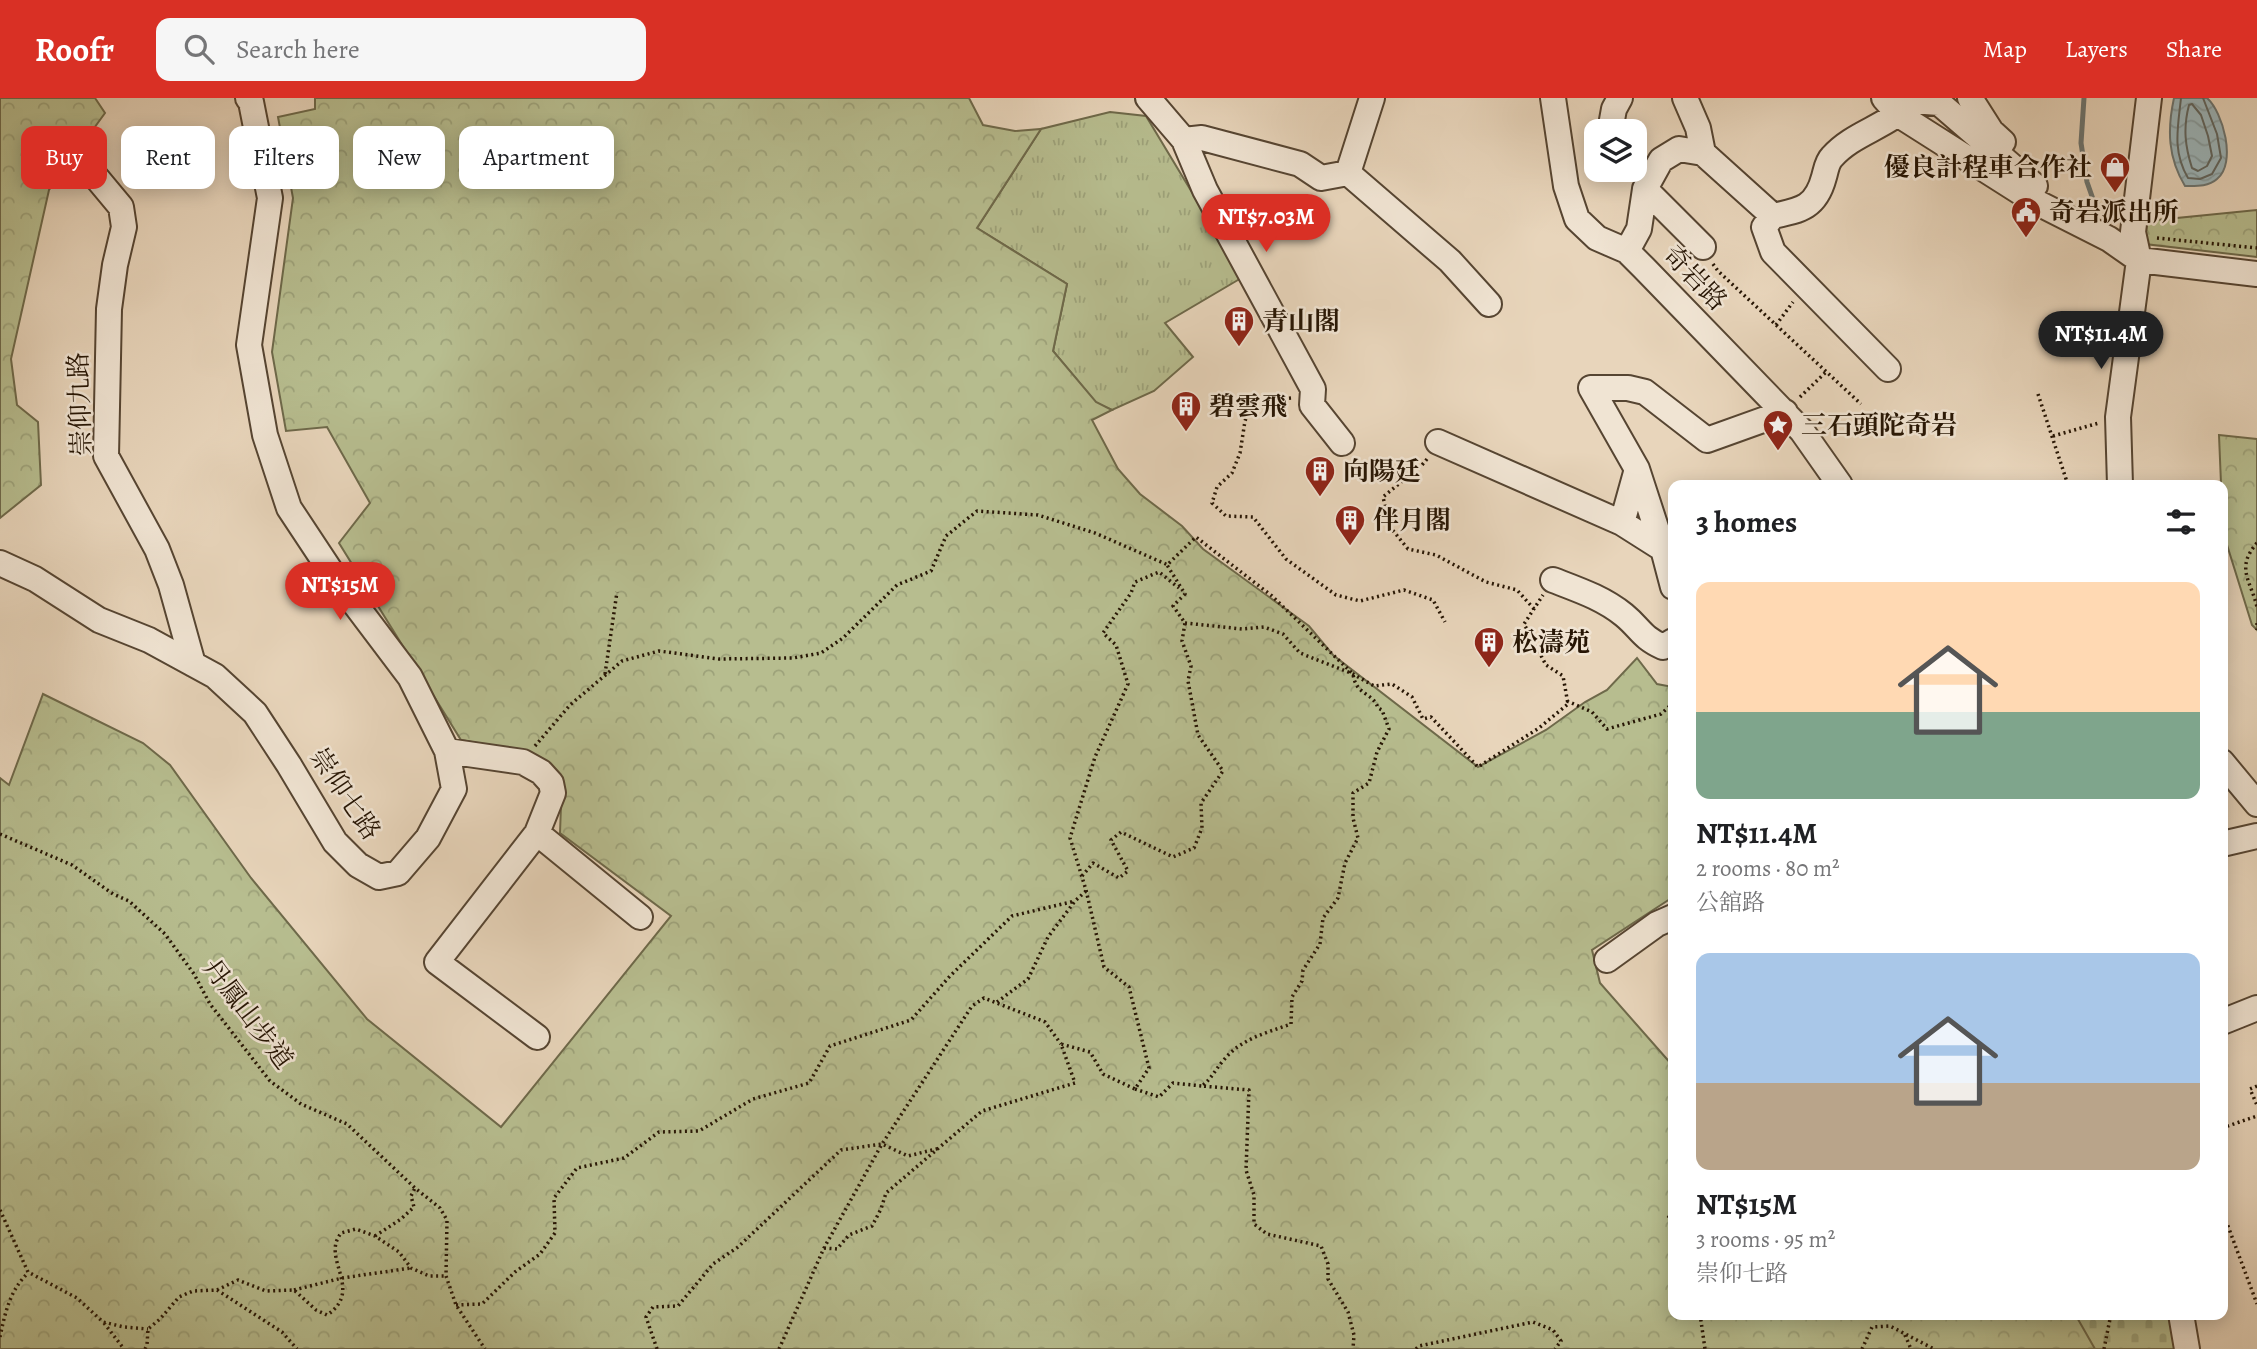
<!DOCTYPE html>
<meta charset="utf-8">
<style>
:root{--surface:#fff;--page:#f6f6f6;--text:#202124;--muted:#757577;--accent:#d93025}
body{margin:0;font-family:Alegreya,"Noto Serif TC",serif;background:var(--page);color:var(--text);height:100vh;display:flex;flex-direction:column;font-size:26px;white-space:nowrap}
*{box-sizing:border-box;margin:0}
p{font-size:23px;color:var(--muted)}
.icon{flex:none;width:38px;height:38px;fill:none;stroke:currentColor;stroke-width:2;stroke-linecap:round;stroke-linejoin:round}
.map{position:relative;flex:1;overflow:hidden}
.drawer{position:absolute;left:1668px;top:382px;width:560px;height:840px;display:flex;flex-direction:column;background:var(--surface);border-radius:14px;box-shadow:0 4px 18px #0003}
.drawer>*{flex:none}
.banner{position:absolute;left:21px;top:28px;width:665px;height:63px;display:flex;gap:14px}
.buttons{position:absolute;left:1584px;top:21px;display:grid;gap:14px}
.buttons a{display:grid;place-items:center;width:63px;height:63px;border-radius:14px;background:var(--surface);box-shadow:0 4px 18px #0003;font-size:35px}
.price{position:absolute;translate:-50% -60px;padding:0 16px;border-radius:24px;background:var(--accent);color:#fff;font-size:23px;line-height:46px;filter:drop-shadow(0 2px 4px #0008)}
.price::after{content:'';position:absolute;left:50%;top:42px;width:21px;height:16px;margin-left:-10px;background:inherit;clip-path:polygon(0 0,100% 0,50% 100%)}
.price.on{background:#222;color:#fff}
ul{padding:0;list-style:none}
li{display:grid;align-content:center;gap:14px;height:371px;padding:0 28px}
li span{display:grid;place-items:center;height:217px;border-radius:14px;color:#555}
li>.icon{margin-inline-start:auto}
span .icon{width:126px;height:126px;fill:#fffc;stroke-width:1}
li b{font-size:30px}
h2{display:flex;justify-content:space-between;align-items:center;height:84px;padding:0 28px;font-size:30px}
.chip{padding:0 24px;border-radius:14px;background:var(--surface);box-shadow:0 4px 18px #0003;font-size:24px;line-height:63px}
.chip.on{background:var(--accent);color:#fff}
header{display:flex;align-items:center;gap:42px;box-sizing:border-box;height:98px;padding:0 35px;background:var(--accent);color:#fff}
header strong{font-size:33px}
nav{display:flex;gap:38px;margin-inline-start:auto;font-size:24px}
.search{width:490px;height:63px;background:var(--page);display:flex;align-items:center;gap:18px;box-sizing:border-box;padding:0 24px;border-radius:14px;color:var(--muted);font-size:26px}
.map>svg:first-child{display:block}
.grass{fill:url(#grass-tufts);stroke:#6e694a;stroke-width:2}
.forest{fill:url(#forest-crowns);stroke:#6e694a;stroke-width:2}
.cemetery{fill:url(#cemetery-stones);stroke:#6e694a;stroke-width:2}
.water{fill:url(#water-waves);stroke:#6d7672;stroke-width:2}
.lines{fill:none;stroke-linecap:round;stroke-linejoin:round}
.shore{stroke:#616660;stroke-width:2}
.stream{stroke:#6d7672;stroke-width:5}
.minor-casing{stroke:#564532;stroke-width:28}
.path{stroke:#261504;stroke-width:3.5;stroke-dasharray:2 3.5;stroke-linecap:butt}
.minor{stroke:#f0e4d3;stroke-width:24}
.labels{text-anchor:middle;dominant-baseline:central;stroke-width:5;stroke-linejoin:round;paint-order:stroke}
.poi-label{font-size:26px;font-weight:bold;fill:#261504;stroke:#f0e4d3;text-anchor:start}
.street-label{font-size:26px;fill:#261504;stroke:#f0e4d3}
</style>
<header>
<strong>Roofr</strong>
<div class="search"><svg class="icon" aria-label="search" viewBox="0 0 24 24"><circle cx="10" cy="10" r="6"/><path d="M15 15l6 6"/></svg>Search here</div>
<nav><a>Map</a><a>Layers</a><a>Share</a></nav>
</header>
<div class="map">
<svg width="2257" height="1251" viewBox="0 0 2257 1251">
<defs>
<pattern id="grass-tufts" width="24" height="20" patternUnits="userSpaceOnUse" patternTransform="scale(1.75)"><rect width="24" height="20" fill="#b7bd8f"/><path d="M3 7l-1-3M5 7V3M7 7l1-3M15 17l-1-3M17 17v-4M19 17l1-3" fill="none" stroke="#9da27a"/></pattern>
<pattern id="forest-crowns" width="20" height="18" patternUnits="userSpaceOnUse" patternTransform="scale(1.75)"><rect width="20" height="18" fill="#b7bd8f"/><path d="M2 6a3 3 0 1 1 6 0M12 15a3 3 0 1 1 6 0" fill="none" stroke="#9da27a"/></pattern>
<pattern id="cemetery-stones" width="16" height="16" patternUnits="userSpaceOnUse" patternTransform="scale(1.75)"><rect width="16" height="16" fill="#b7bd8f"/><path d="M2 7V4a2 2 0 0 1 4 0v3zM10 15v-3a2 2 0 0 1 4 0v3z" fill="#9da27a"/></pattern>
<pattern id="water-waves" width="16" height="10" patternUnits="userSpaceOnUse" patternTransform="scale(1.75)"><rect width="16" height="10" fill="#9cb6bb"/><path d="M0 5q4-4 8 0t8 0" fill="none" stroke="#869c9f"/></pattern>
</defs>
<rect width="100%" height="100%" fill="#e8d5bb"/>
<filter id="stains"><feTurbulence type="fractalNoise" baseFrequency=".00286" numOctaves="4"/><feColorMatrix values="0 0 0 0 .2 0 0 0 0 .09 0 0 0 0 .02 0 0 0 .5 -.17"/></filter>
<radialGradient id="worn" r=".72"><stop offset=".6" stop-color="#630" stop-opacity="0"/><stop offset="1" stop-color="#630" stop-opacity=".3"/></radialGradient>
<path class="grass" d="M 1110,14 L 1146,18 L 1243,179 L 1165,225 L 1193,259 L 1154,293 L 1112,312 L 1096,305 L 1053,253 L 1067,186 L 977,130 L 1041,31 Z"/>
<path class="forest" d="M 0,0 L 95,0 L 105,15 L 49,92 L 11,261 L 17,307 L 38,324 L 41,387 L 0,420 Z
M 315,0 L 969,0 L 983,27 L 1015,33 L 1041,31 L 977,130 L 1067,186 L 1053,253 L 1096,304 L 1112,312 L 1092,322 L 1118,371 L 1140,396 L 1182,428 L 1203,451 L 1309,528 L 1333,557 L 1478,669 L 1546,632 L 1585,604 L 1607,592 L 1637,560 L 1657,586 L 1673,589 L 1673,799 L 1592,852 L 1600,885 L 1673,968 L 1673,1216 L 2162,1216 L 2170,1251 L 0,1251 L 0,680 L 9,687 L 43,596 L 143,645 L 170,667 L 251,780 L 367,921 L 501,1029 L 671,818 L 560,735 L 562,681 L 528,654 L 461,642 L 339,445 L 370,405 L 327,329 L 286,333 L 272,254 L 293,100 L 278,19 L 315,11 Z
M 2257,112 L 2257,159 L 2145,146 L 2147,123 Z
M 2219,337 L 2257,341 L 2257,532 L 2252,527 L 2223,434 Z"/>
<path class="cemetery" d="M 2075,1216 L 2168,1216 L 2181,1251 L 2095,1251 Z"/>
<path class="water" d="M 2174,0 L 2207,0 C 2223,14 2237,65 2217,81 C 2208,89 2196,88 2185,88 C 2168,60 2167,32 2174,0 Z"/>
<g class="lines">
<path class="shore" d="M 2181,0 C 2178,29 2172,53 2188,80 L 2200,81 L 2212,76 L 2221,60 L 2217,36 L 2203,0
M 2192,6 L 2201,17 L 2208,38 L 2212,58 L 2207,68 L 2198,73 L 2192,70 C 2185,48 2183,30 2189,7 Z"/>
<path class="stream" d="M 2084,0 L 2081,45 L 2087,84 L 2094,104 L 2112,115"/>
<g class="minor-casing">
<path id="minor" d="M 1148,0 L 1184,42 L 1205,92 L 1313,291 L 1312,307 L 1342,345
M 1553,0 L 1566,88 L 1577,121 L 1597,140 L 1627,153 L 1644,170 L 1802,333 L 1840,387
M 1685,0 L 1698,30 L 1703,55
M 1884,0 L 1899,17 L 2036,104 L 2109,141 L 2139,162 L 2257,176
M 1970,0 L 1991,33 L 2003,44
M 1610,33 L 1614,11 L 1620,0
M 1184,42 L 1202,40 L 1300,66 L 1321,80 L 1348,75 L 1372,0
M 1348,75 L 1450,163 L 1489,206
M 96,79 L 121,109 L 124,129 L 115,167 L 109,211 L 106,358 L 157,451 L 171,487 L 193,566
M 1645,91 L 1703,149
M 1773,118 C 1802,112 1816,109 1824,79 C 1826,72 1827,64 1832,59 C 1854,34 1889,29 1912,3 L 1939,5 L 2035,88
M 1773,118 L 1764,129 L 1773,154 L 1888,271
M 1627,153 L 1639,131 L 1645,91 L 1661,62 L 1679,51 L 1703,55 L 1773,118
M 1591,290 L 1637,371 L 1663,451 L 1673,489
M 1591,290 L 1628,290 L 1645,294 L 1707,342 L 1785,314
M 1438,344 L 1622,425 L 1663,451
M 2120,387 L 2118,319 L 2139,162 L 2133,134 L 2149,0
M 1622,425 L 1637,371
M 0,465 L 35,481 L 99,522 L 149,542 L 215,578 L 255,615 L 289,667 L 335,744 L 358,767 L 379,779 L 398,775 L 428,740 L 454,691 L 447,653 L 410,579 L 336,481 L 289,410 L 265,337 L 249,247 L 270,100 L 251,4 L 248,0
M 1553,482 C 1579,492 1603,500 1624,517 C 1641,531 1641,539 1663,549 L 1673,543
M 447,653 L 523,664 L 541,674 L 551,685 L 553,695 L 537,735 L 437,864 L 537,939
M 2222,664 L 2257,706
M 537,735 L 640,819
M 2222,746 L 2257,738
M 1607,862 L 1657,826 L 1673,819
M 2222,924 L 2257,910
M 2181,1216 L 2187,1251"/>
</g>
<path class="path" d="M 2157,140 L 2257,150
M 1713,166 L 1718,173 L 1861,306
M 1776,227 L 1793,204
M 2038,296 L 2068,387
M 1800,299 L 1826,274
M 1291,300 L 1263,303 L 1250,309 L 1245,323 L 1240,355 L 1232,375 L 1217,389 L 1212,405 L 1226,418 L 1253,419 L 1286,461 L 1336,497 L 1360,503 L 1404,492 L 1433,502 L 1445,524
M 2053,338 L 2099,325
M 1427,361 L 1422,367 L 1383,399 L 1390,429 L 1408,451 L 1436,457 L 1486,484 L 1517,492 L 1534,511
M 2257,445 C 2235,470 2251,483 2257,509
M 1185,525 L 1242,531 L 1264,529 L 1283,536 L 1300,555 L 1353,576 L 1374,588 L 1392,586 L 1412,599 L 1423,621 L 1431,619 L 1478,669 L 1539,630 L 1568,606 L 1563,578 L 1546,567 L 1524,526 L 1543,497
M 2257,525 L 2257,532
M 605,576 L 617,494
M 1567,603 L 1592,614 L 1607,631 L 1661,616 L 1673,605
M 535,648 L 570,607 L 622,563 L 659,553 L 719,561 L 793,560 L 821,555 L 843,540 L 897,487 L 931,473 L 946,438 L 977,413 L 1038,417 L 1095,435 L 1168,467
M 0,736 L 72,767 L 113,796 L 129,803 L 165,836 L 194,876 L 210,906 L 270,983 L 301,1006 L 347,1026 L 415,1090 L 440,1110 L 447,1122 L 446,1178 L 456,1207 L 485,1251
M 1082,778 L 1093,765 L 1119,780 L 1128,773 L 1111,742 L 1121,734 L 1173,759 L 1194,750 L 1202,730 L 1201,705 L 1223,673 L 1198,637 L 1188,583 L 1191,568 L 1182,543 L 1185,525 L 1173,508 L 1185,496 L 1167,467 L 1196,439 L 1272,498 L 1353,576 C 1356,598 1373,594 1378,610 L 1382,612 L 1389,631 L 1377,654 L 1369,685 L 1353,695 L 1353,720 L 1358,740 L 1345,765 L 1338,800 L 1323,820 L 1320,846 L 1303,872 L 1302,883 L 1292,899 L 1291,926 C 1266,935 1240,941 1223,963 C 1215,972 1212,980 1202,988 L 1249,992 L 1246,1072 L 1254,1097 L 1254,1126 L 1267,1136 L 1321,1148 L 1328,1166 L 1328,1181 L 1348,1214 L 1354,1237 L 1353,1251
M 997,904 L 1028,881 L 1048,839 L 1075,803 L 1086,793
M 2257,988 L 2250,991 L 2257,1007
M 1135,991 L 1159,999 L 1173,985 L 1202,988
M 2222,1030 L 2257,1018
M 0,1112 L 28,1174 L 77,1200 L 103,1224 L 124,1229 L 148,1231
M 2222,1112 L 2257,1206
M 1668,1120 L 1673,1114
M 375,1138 L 401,1121 L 414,1109 L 411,1098 L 415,1090
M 824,1150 L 837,1151 L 849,1137 L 872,1128 L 881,1111 L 886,1095 L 982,1013 L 1075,985 L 1061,946 L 1090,954 L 1103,976 L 1135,991 L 1149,970 L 1129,889 L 1104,869 L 1086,792 L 1070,740 L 1095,659 L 1128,586 L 1116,547 L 1103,535 L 1131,495 L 1135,484 L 1159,474 L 1179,490
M 217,1192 L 238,1182 L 266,1193 L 294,1192 L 316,1212 L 327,1217 C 360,1195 330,1168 336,1145 C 337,1141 339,1138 341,1135 L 356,1131 L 375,1138 L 399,1154 L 411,1170 L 429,1178 L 446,1178
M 294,1192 L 342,1180 L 411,1170
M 456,1207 L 482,1206 L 515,1174 L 540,1156 L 555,1135 L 554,1100 L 577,1070 L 624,1060 L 659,1034 L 699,1033 L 753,1001 L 809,985 L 830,948 L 911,922 L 950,878 L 1012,818 L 1075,803
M 1700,1216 L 1705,1251
M 104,1225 L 124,1251
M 1905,1237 L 1911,1251
M 0,1239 C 5,1215 10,1192 28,1175
M 145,1251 L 147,1247 L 148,1231 L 160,1221 L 179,1199 L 193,1193 L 217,1192 L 282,1234 L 297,1251
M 657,1251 L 646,1219 L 653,1209 L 678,1208 L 713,1166 L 738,1149 L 841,1052 L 882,1046 L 908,1058 L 940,1050
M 779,1251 L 824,1150 L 882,1046 L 972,908 L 984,900 L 1045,924 L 1061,946
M 1416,1251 L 1419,1248 L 1533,1224 L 1553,1232 L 1561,1243 L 1555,1251
M 1862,1251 L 1872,1229 L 1890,1228 L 1934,1251
M 2104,1251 L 2111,1216"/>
<use href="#minor" class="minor"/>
</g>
<defs>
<g id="shop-pin" transform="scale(1.575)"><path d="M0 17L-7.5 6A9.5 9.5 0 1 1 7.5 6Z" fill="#8f2418" stroke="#f0e4d3"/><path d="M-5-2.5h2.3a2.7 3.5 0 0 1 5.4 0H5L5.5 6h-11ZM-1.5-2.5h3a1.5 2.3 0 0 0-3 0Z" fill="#fff"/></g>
<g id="civic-pin" transform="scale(1.575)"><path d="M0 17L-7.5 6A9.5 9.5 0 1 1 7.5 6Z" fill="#8f2418" stroke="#f0e4d3"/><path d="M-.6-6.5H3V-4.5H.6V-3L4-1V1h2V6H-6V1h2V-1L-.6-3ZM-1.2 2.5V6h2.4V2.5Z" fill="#fff"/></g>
<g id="building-pin" transform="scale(1.575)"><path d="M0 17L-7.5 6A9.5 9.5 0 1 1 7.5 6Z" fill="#8f2418" stroke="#f0e4d3"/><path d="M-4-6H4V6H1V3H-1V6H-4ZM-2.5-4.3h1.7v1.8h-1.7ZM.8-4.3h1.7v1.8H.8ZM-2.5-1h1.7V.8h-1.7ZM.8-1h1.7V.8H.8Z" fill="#fff"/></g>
<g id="sight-pin" transform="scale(1.575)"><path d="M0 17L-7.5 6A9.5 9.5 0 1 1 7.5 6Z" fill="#8f2418" stroke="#f0e4d3"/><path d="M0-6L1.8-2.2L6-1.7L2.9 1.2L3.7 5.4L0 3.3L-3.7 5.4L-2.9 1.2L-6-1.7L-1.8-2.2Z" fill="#fff"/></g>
</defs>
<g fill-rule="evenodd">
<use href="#shop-pin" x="2115" y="69"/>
<use href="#civic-pin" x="2026" y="114"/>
<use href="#building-pin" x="1239" y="223"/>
<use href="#building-pin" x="1186" y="308"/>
<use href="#sight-pin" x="1778" y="327"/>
<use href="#building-pin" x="1320" y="373"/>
<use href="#building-pin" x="1350" y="422"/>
<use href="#building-pin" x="1489" y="544"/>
</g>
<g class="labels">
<g class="poi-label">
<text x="2092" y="69" text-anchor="end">優良計程車合作社</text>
<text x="2049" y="114">奇岩派出所</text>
<text x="1262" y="223">青山閣</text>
<text x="1209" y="308">碧雲飛</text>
<text x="1801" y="327">三石頭陀奇岩</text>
<text x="1343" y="373">向陽廷</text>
<text x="1373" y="422">伴月閣</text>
<text x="1512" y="544">松濤苑</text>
</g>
<g class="street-label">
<text transform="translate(1695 180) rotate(46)">奇岩路</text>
<text transform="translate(80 306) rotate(-92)">崇仰九路</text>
<text transform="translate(345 696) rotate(56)">崇仰七路</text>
<text transform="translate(248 916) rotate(53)">丹鳳山步道</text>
</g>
</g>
<rect width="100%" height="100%" filter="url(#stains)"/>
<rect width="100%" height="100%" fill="url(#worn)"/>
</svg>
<div class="buttons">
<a><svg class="icon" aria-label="layers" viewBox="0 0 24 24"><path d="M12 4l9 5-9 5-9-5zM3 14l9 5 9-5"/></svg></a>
</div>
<b class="price" style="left:1266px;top:156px">NT$7.03M</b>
<b class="price on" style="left:2101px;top:273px">NT$11.4M</b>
<b class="price" style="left:340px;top:524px">NT$15M</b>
<div class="banner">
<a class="chip on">Buy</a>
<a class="chip">Rent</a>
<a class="chip">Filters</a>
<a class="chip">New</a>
<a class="chip">Apartment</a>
</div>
<section class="drawer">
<h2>3 homes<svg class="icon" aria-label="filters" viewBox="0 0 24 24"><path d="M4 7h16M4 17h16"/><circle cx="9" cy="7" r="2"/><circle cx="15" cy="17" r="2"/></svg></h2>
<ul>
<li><span style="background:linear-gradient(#ffd9b3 60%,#7fa58c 0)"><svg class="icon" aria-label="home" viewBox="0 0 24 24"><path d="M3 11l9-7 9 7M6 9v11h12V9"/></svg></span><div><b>NT$11.4M</b><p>2 rooms · 80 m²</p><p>公舘路</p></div></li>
<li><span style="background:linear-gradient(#a9c7e8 60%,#b9a48a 0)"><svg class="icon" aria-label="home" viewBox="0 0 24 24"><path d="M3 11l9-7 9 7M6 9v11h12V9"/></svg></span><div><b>NT$15M</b><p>3 rooms · 95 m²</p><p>崇仰七路</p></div></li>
</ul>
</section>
</div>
